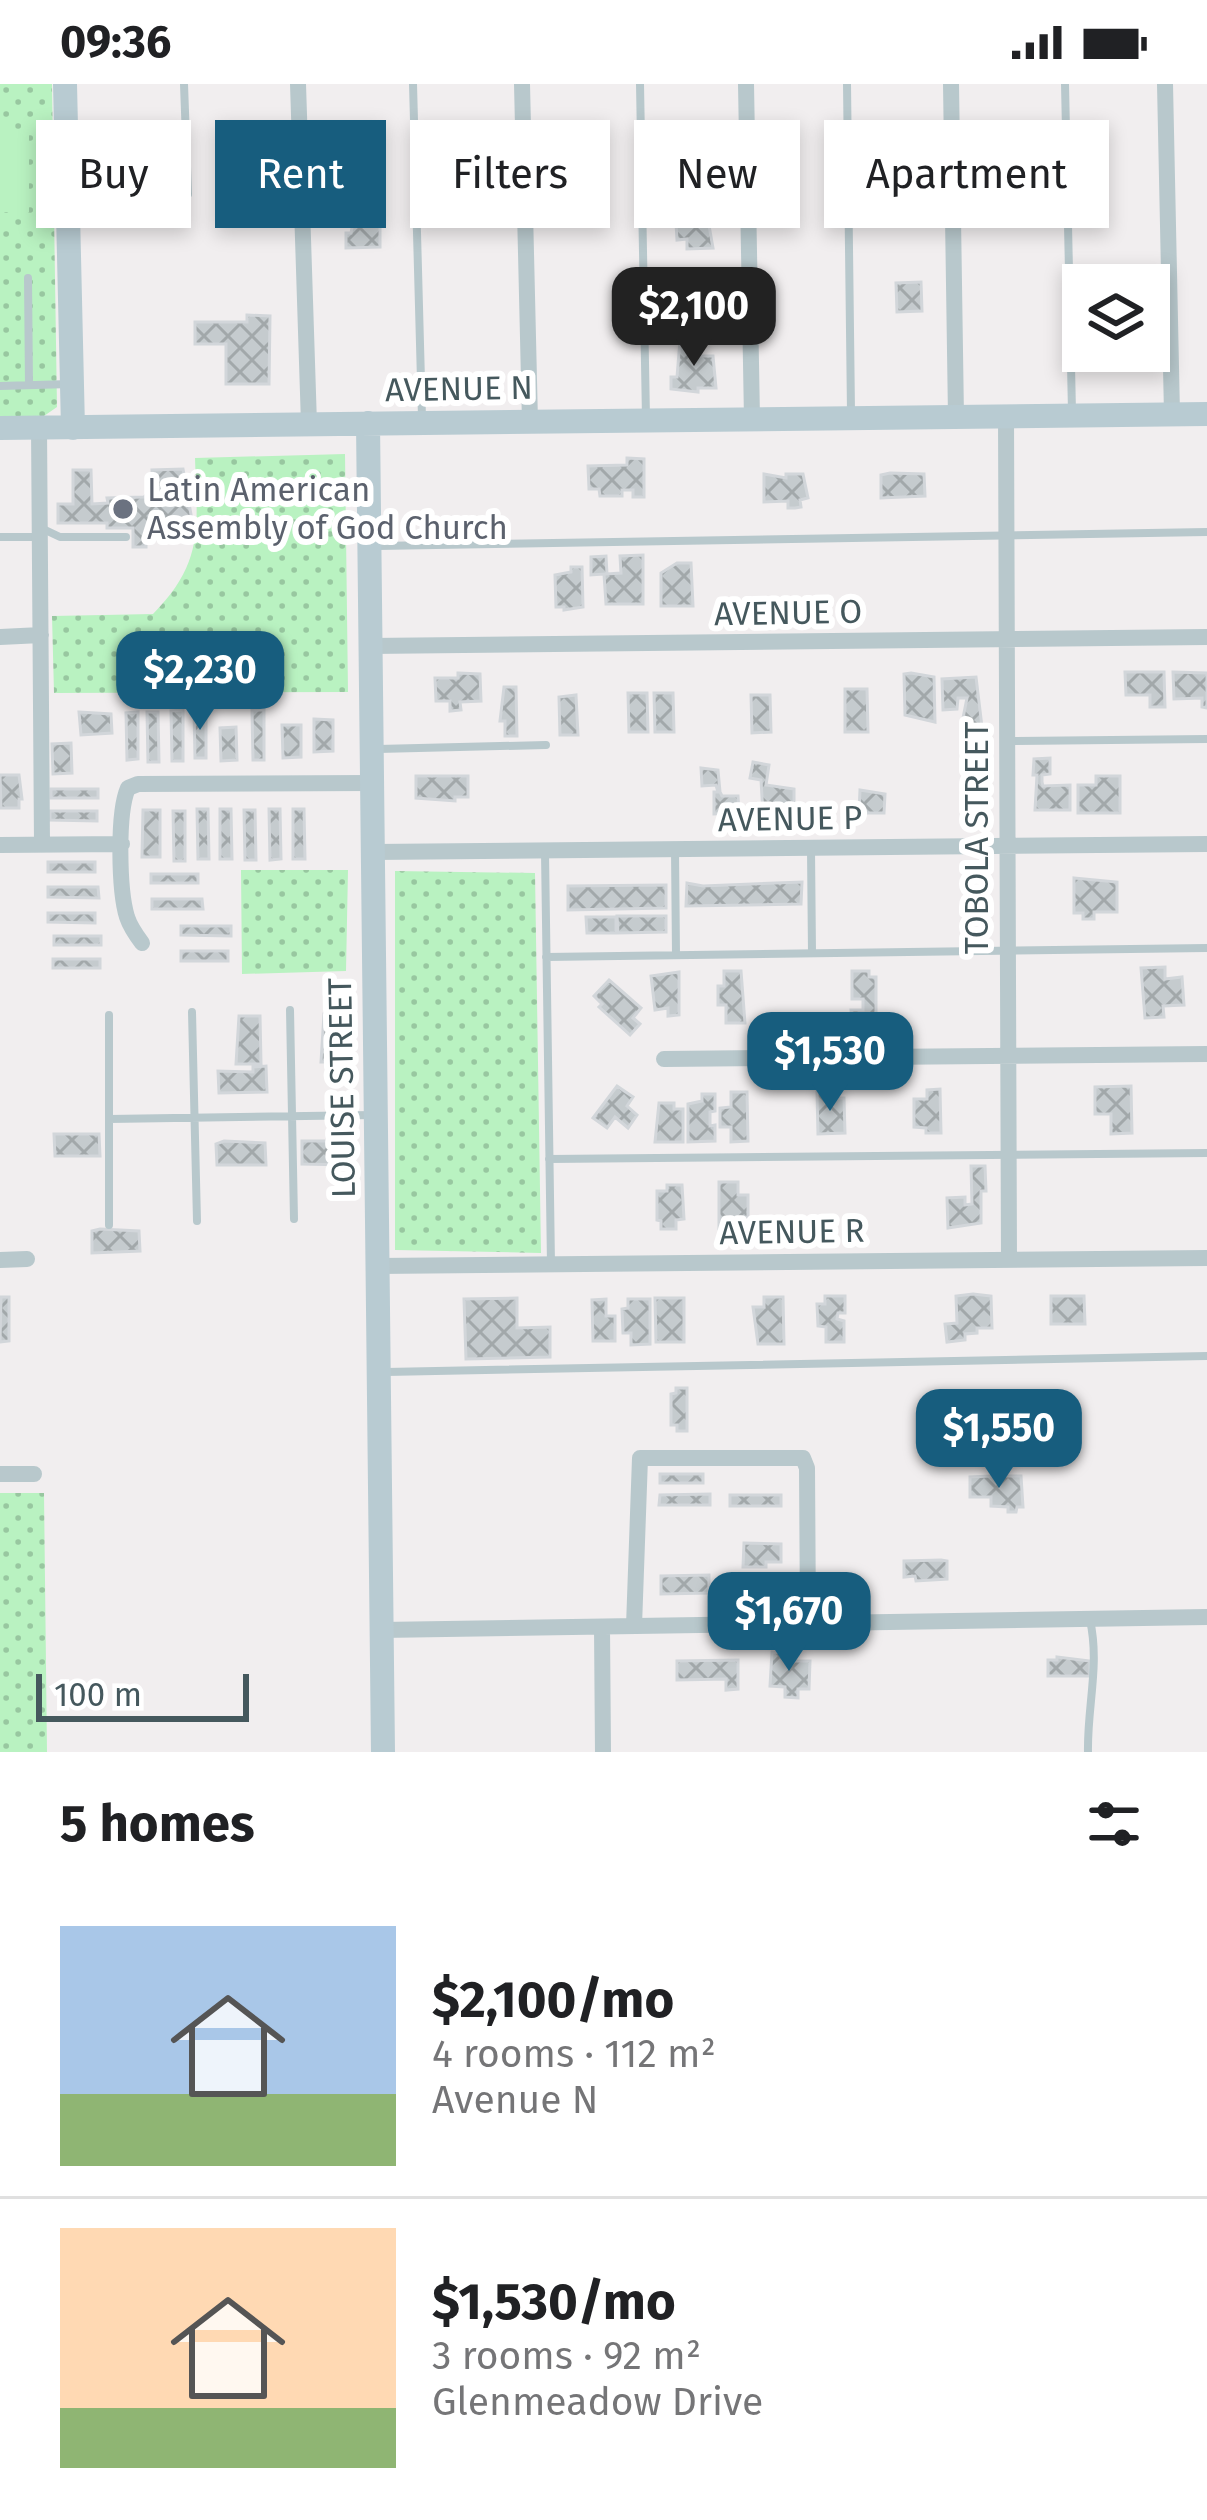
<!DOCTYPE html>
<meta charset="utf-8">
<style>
:root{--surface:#fff;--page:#f6f6f6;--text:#202124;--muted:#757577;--line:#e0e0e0;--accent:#175d7e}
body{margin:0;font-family:"Fira Sans",sans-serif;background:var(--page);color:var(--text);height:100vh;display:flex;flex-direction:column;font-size:45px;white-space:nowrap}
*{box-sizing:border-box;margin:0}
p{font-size:39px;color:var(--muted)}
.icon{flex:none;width:66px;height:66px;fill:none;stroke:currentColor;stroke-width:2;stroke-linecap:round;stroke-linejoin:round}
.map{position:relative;height:1668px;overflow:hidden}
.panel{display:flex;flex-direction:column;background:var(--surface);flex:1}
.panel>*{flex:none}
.guide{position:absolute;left:36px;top:36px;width:1137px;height:108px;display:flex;gap:24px}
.buttons{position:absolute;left:1062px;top:180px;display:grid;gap:24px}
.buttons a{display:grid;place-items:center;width:108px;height:108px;border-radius:0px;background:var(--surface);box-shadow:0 6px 18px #0003;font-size:60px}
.scale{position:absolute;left:36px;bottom:30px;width:213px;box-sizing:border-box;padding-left:12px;border:6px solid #45585d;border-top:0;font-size:33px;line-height:42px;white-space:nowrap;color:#45585d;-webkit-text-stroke:9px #fff;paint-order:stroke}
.price{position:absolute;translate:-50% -102px;padding:0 27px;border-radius:24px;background:var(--accent);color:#fff;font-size:39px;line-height:78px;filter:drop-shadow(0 3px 6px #0008)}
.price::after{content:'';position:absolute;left:50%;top:72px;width:36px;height:27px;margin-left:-18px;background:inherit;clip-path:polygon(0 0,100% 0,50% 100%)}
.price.on{background:#222;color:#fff}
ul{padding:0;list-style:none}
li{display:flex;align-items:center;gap:36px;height:300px;padding:0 60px}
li+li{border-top:3px solid var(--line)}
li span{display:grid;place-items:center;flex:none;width:336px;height:240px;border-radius:0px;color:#555}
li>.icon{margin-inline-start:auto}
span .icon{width:144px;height:144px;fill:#fffc;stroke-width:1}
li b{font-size:51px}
h2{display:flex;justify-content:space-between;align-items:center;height:144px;padding:0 60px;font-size:51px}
.tag{padding:0 42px;border-radius:0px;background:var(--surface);box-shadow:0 6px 18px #0003;font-size:42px;line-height:108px}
.tag.on{background:var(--accent);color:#fff}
.status{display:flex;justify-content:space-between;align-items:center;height:84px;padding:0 60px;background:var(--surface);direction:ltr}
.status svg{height:33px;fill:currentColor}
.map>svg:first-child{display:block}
.green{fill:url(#green-dots)}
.pitch{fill:#b9f2c1}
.building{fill:url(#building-cross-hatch);stroke:#d2d6da;stroke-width:3}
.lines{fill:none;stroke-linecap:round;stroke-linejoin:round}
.lane{stroke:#b8c8cc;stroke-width:8}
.street{stroke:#b8c8cc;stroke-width:16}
.secondary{stroke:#b8cbd2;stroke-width:24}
.worship-dot{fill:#6b7280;stroke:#fff;stroke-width:4.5}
.labels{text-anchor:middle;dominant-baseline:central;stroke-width:12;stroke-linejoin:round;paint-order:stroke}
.street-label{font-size:33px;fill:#45585d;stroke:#fff}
.worship-label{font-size:33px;fill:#5b616d;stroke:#fff;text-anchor:start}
</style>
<div class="status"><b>09:36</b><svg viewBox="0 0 49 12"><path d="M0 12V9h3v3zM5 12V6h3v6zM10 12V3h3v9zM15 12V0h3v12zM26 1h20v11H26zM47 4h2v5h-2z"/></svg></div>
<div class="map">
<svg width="1207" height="1668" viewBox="0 0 1207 1668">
<defs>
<pattern id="green-dots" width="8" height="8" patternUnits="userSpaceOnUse" patternTransform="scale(3)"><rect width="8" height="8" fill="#b9f2c1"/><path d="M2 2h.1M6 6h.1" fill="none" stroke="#98c7a0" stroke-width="1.8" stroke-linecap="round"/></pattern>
<pattern id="building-cross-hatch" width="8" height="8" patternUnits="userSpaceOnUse" patternTransform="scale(3)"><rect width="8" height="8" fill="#c5cbce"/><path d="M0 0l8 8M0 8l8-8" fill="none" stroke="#a2a8aa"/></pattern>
</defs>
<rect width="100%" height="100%" fill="#f1eeef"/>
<path class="green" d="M 0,0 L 52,0 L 57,323 L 44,332 L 0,333 Z
M 345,370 L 348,608 L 54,609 L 52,532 L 153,530 C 205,477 197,442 195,374 Z
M 241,786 L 348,786 L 346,887 L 242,890 Z
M 395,787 L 535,789 L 541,1169 L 395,1166 Z
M 0,1409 L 44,1409 L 47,1668 L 0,1668 Z"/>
<path class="pitch" d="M 0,50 L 29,50 L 29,128 L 0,128 Z"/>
<path class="building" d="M 569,54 L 589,54 L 589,68 L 594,67 L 591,95 L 570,95 L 570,84 L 564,84 Z
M 477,64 L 478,80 L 484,80 L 485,100 L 454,101 L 453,65 Z
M 707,130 L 713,164 L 687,165 L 687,155 L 677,156 L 676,139 L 684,138 L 684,131 Z
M 380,132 L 380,163 L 346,164 L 346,149 L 351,149 L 354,133 Z
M 921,198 L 922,227 L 897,228 L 896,199 Z
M 247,231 L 270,232 L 269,300 L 226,300 L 226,260 L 195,260 L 195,238 L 247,238 Z
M 680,256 L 700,256 L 700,272 L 713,272 L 716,304 L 698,304 L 698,308 L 671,305 L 671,293 L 677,293 Z
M 627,374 L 644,375 L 644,413 L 633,413 L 633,406 L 622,406 L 622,412 L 600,412 L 599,405 L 589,405 L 588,382 L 627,381 Z
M 183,385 L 193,442 L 181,454 L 169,454 L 169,449 L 146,449 L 146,463 L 133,463 L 133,444 L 107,444 L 107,439 L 58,439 L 58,420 L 73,420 L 73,386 L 91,386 L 92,420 L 108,419 L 107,414 L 144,413 L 153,404 L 152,386 Z
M 890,389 L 924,390 L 925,412 L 881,414 L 881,391 Z
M 764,390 L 786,394 L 786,390 L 803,390 L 808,414 L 800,416 L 801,423 L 795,424 L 788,424 L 788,417 L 764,418 Z
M 643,471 L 643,520 L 606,520 L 604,490 L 591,491 L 591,473 L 606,472 L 607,490 L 621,489 L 620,472 Z
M 677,479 L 691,479 L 693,522 L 661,522 L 661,489 Z
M 571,483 L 582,483 L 583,523 L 564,526 L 564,523 L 556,523 L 555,491 L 571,488 Z
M 1125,588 L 1164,588 L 1165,623 L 1150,623 L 1150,611 L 1126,611 Z
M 1173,588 L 1207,589 L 1207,624 L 1202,623 L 1202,614 L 1174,615 Z
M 458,589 L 480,590 L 481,617 L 460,618 L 461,626 L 450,627 L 450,617 L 436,617 L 435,594 L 458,594 Z
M 911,589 L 934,593 L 935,638 L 905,631 L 904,590 Z
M 976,593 L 982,643 L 961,644 L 967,614 L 958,614 L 957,625 L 943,626 L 942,595 Z
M 504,603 L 516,603 L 517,652 L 505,652 L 505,637 L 500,637 Z
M 845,605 L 867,605 L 868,648 L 845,648 Z
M 628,609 L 647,609 L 648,648 L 629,648 Z
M 654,609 L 673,609 L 674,648 L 655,648 Z
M 576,611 L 578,651 L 560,651 L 559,613 Z
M 751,611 L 770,611 L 771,648 L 752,649 Z
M 194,624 L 206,624 L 206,674 L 195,674 Z
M 183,626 L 183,677 L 172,677 L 171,627 Z
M 252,626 L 264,626 L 264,676 L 253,676 Z
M 79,628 L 111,630 L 112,649 L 81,651 Z
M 138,628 L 138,675 L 127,676 L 126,629 Z
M 147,628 L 158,628 L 159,678 L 148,678 Z
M 314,635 L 333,636 L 333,667 L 314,668 Z
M 282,641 L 301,641 L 301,673 L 283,674 Z
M 236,643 L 237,676 L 221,677 L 220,644 Z
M 71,659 L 72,689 L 53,690 L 52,660 Z
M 1050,674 L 1050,690 L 1042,691 L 1042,698 L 1043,702 L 1070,701 L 1070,726 L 1035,726 L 1037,691 L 1033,691 L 1034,675 Z
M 753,678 L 769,681 L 766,701 L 794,705 L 794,725 L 763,730 L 761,696 L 750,694 Z
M 701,684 L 718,686 L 720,708 L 722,712 L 738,712 L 739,729 L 714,730 L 714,708 L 718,708 L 716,701 L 702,702 Z
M 0,691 L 19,691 L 22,715 L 19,715 L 19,724 L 1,724 Z
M 416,692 L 468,692 L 468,713 L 455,713 L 455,717 L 416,714 Z
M 1096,692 L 1120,692 L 1120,729 L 1078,729 L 1078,701 L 1096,701 Z
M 51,705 L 98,705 L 98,714 L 51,714 Z
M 860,706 L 885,710 L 884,729 L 859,729 Z
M 197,725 L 208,725 L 209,775 L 198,775 Z
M 220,725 L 231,725 L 232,775 L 220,775 Z
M 269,725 L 280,725 L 281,775 L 270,776 Z
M 293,725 L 304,725 L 305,775 L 293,775 Z
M 143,726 L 160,726 L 160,773 L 142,773 Z
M 244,726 L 255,726 L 256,776 L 245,776 Z
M 50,727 L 97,727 L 97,737 L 50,736 Z
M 173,727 L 185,727 L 185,777 L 174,777 Z
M 48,778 L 95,778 L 95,788 L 48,788 Z
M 151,790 L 198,790 L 198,799 L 151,799 Z
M 1074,794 L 1117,798 L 1117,828 L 1094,828 L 1094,835 L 1083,835 L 1083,829 L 1074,829 Z
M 802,798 L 801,820 L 686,822 L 687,799 L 703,802 Z
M 666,801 L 666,824 L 568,826 L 568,802 Z
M 48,803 L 98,803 L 99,814 L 48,813 Z
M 152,815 L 202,815 L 203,825 L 152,825 Z
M 48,829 L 95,829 L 95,839 L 48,838 Z
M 617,832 L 666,832 L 666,848 L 618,849 Z
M 586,833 L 616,833 L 616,849 L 587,849 Z
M 181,842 L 231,842 L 231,852 L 181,851 Z
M 54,852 L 101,852 L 101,861 L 54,861 Z
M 181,867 L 228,867 L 228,877 L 181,877 Z
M 53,875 L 100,875 L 100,884 L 53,884 Z
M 1165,883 L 1165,895 L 1182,893 L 1184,921 L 1163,922 L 1164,933 L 1145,934 L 1141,884 Z
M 724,887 L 741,887 L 745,939 L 726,939 L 726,921 L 718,921 L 718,902 L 724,902 Z
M 852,887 L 869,887 L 869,893 L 876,893 L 876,933 L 868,937 L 852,937 L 851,926 L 863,926 L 863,915 L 852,915 Z
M 679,888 L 679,931 L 668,932 L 668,924 L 655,926 L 651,892 Z
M 609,896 L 641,924 L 633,934 L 640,940 L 630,951 L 599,923 L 602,920 L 594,912 Z
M 324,930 L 346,930 L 346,978 L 321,978 Z
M 239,932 L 260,932 L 261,980 L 236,980 Z
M 266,982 L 267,1008 L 219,1009 L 218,987 L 253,988 L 253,983 Z
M 617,1002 L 633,1013 L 627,1022 L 637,1031 L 628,1044 L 615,1033 L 607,1044 L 593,1034 Z
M 1131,1002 L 1132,1049 L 1111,1050 L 1111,1030 L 1095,1030 L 1095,1003 Z
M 940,1005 L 941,1049 L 926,1049 L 926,1044 L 914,1043 L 914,1015 L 927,1015 L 927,1006 Z
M 731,1008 L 747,1008 L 748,1057 L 731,1058 L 731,1043 L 720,1043 L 720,1024 L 731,1023 Z
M 817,1008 L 829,1008 L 830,1014 L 844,1014 L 845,1049 L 818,1050 Z
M 702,1010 L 715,1010 L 715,1027 L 710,1028 L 710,1042 L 715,1041 L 715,1057 L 688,1058 L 688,1020 L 702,1017 Z
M 659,1019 L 674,1019 L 674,1025 L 683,1025 L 683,1058 L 655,1058 Z
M 54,1050 L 99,1050 L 100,1072 L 55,1072 Z
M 224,1057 L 265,1059 L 266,1081 L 217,1081 L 216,1060 Z
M 302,1057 L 347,1057 L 347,1081 L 302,1080 Z
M 971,1082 L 985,1082 L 986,1107 L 981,1107 L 981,1139 L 948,1144 L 947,1114 L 965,1113 L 965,1121 L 972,1120 Z
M 719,1098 L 738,1098 L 738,1111 L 748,1111 L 748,1133 L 738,1134 L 738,1145 L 719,1145 Z
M 667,1101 L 682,1101 L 684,1135 L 676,1136 L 676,1145 L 661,1145 L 661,1137 L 657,1136 L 657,1107 L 667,1107 Z
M 100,1145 L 139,1147 L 140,1167 L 92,1169 L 92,1147 Z
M 973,1210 L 991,1212 L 992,1244 L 977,1244 L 977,1249 L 965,1250 L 965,1256 L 947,1258 L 945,1240 L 957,1239 L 956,1212 Z
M 825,1212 L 845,1212 L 845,1229 L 838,1229 L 837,1235 L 844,1237 L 844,1258 L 826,1258 L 826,1243 L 818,1242 L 817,1220 L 825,1220 Z
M 1051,1212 L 1084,1212 L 1085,1240 L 1051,1240 Z
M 1,1213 L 9,1213 L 9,1257 L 0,1258 Z
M 764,1213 L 783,1213 L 784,1260 L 758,1260 L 753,1223 L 764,1223 Z
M 517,1214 L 517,1244 L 550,1243 L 550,1273 L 466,1275 L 464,1215 Z
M 655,1214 L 684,1214 L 684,1258 L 656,1258 Z
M 606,1215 L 606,1232 L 615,1232 L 615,1257 L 593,1257 L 592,1216 Z
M 628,1215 L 650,1215 L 650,1260 L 631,1261 L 631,1249 L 623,1249 L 622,1225 L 628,1224 Z
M 676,1304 L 687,1304 L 687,1347 L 677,1347 L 677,1341 L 671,1341 L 671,1310 L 676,1309 Z
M 660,1390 L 703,1390 L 703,1399 L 660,1399 Z
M 991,1392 L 1021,1392 L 1023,1423 L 1017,1423 L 1016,1428 L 1008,1428 L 1008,1423 L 991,1422 L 991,1413 L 970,1413 L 970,1393 Z
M 710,1410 L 710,1421 L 659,1421 L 660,1411 Z
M 730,1411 L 781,1411 L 781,1422 L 730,1422 Z
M 744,1459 L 781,1460 L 781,1478 L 766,1478 L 766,1483 L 743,1483 Z
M 941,1476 L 947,1477 L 947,1495 L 916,1497 L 915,1492 L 904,1493 L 904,1477 Z
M 709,1491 L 709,1509 L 661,1510 L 661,1492 Z
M 772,1568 L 790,1569 L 790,1577 L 810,1577 L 809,1605 L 798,1605 L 798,1614 L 785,1613 L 785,1603 L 770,1602 Z
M 1057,1573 L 1090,1577 L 1090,1592 L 1048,1592 L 1048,1576 L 1057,1576 Z
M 738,1576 L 738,1605 L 726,1606 L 726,1595 L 677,1596 L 677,1577 Z"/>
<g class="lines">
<path class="lane" d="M 184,0 L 188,110
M 413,0 L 422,334
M 640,0 L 646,334
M 847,0 L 851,328
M 1065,0 L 1072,328
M 255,128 L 301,119
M 28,194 L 29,301
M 0,302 L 70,300
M 41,444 L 60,453 L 126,453
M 0,453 L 40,453
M 377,462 L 1207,448
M 1008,657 L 1207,655
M 378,665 L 546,661
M 811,766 L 812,869
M 675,767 L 676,871
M 545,769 L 551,1180
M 546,873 L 1207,864
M 290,926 L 294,1135
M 192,928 L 197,1137
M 109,931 L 109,1141
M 109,1035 L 374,1031
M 549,1075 L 1207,1069
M 386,1288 L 1207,1272
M 1088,1668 C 1087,1623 1100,1581 1090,1536"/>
<path class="street" d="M 298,0 L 309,340
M 522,0 L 530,338
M 746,0 L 752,335
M 951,0 L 956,333
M 1165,0 L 1172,330
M 1006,332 L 1009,1176
M 39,343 L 42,760
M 0,553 L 41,551
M 370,562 L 1207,553
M 0,761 L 122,760
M 373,768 L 1207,760
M 142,859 C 136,851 130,842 127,833 C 119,807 117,729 128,704 L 138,700 L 371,699
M 664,975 L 1207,970
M 0,1176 L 27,1175
M 377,1182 L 1207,1174
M 0,1390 L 34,1390
M 634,1542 L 640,1374 L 803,1374 L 807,1384 L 808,1539
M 602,1543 L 603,1668
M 381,1546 L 1207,1533"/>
<path class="secondary" d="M 65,0 L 73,344
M 368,339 L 383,1668
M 0,344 L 1207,330"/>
</g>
<circle class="worship-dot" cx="123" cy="425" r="12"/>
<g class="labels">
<g class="street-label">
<text transform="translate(459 305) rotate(-1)">AVENUE N</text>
<text transform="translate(788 529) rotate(-1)">AVENUE O</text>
<text transform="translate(790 735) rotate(-1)">AVENUE P</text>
<text transform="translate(977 754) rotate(-90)">TOBOLA STREET</text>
<text transform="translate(342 1004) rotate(-91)">LOUISE STREET</text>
<text transform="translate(792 1148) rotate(-1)">AVENUE R</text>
</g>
<g class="worship-label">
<text x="147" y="406">Latin American<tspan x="147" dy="38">Assembly of God Church</tspan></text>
</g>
</g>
</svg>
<div class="buttons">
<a><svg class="icon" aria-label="layers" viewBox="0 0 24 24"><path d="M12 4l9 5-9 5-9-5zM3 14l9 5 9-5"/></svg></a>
</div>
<div class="scale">100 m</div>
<b class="price on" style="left:694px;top:285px">$2,100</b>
<b class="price" style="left:200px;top:649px">$2,230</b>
<b class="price" style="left:830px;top:1030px">$1,530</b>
<b class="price" style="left:999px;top:1407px">$1,550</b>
<b class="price" style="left:789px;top:1590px">$1,670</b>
<div class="guide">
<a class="tag">Buy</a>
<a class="tag on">Rent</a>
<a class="tag">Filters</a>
<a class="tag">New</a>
<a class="tag">Apartment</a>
</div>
</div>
<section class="panel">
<h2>5 homes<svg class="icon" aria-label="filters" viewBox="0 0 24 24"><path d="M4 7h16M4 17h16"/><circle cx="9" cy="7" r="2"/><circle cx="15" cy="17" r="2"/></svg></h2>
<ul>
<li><span style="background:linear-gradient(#a9c7e8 70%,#8fb573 0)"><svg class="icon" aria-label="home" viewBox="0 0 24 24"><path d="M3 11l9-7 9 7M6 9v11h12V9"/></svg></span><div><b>$2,100/mo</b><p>4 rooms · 112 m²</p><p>Avenue N</p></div></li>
<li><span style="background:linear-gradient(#ffd9b3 75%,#8fb573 0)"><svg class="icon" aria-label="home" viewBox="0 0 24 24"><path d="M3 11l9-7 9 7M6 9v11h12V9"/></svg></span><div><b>$1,530/mo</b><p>3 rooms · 92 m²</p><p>Glenmeadow Drive</p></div></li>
</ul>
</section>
